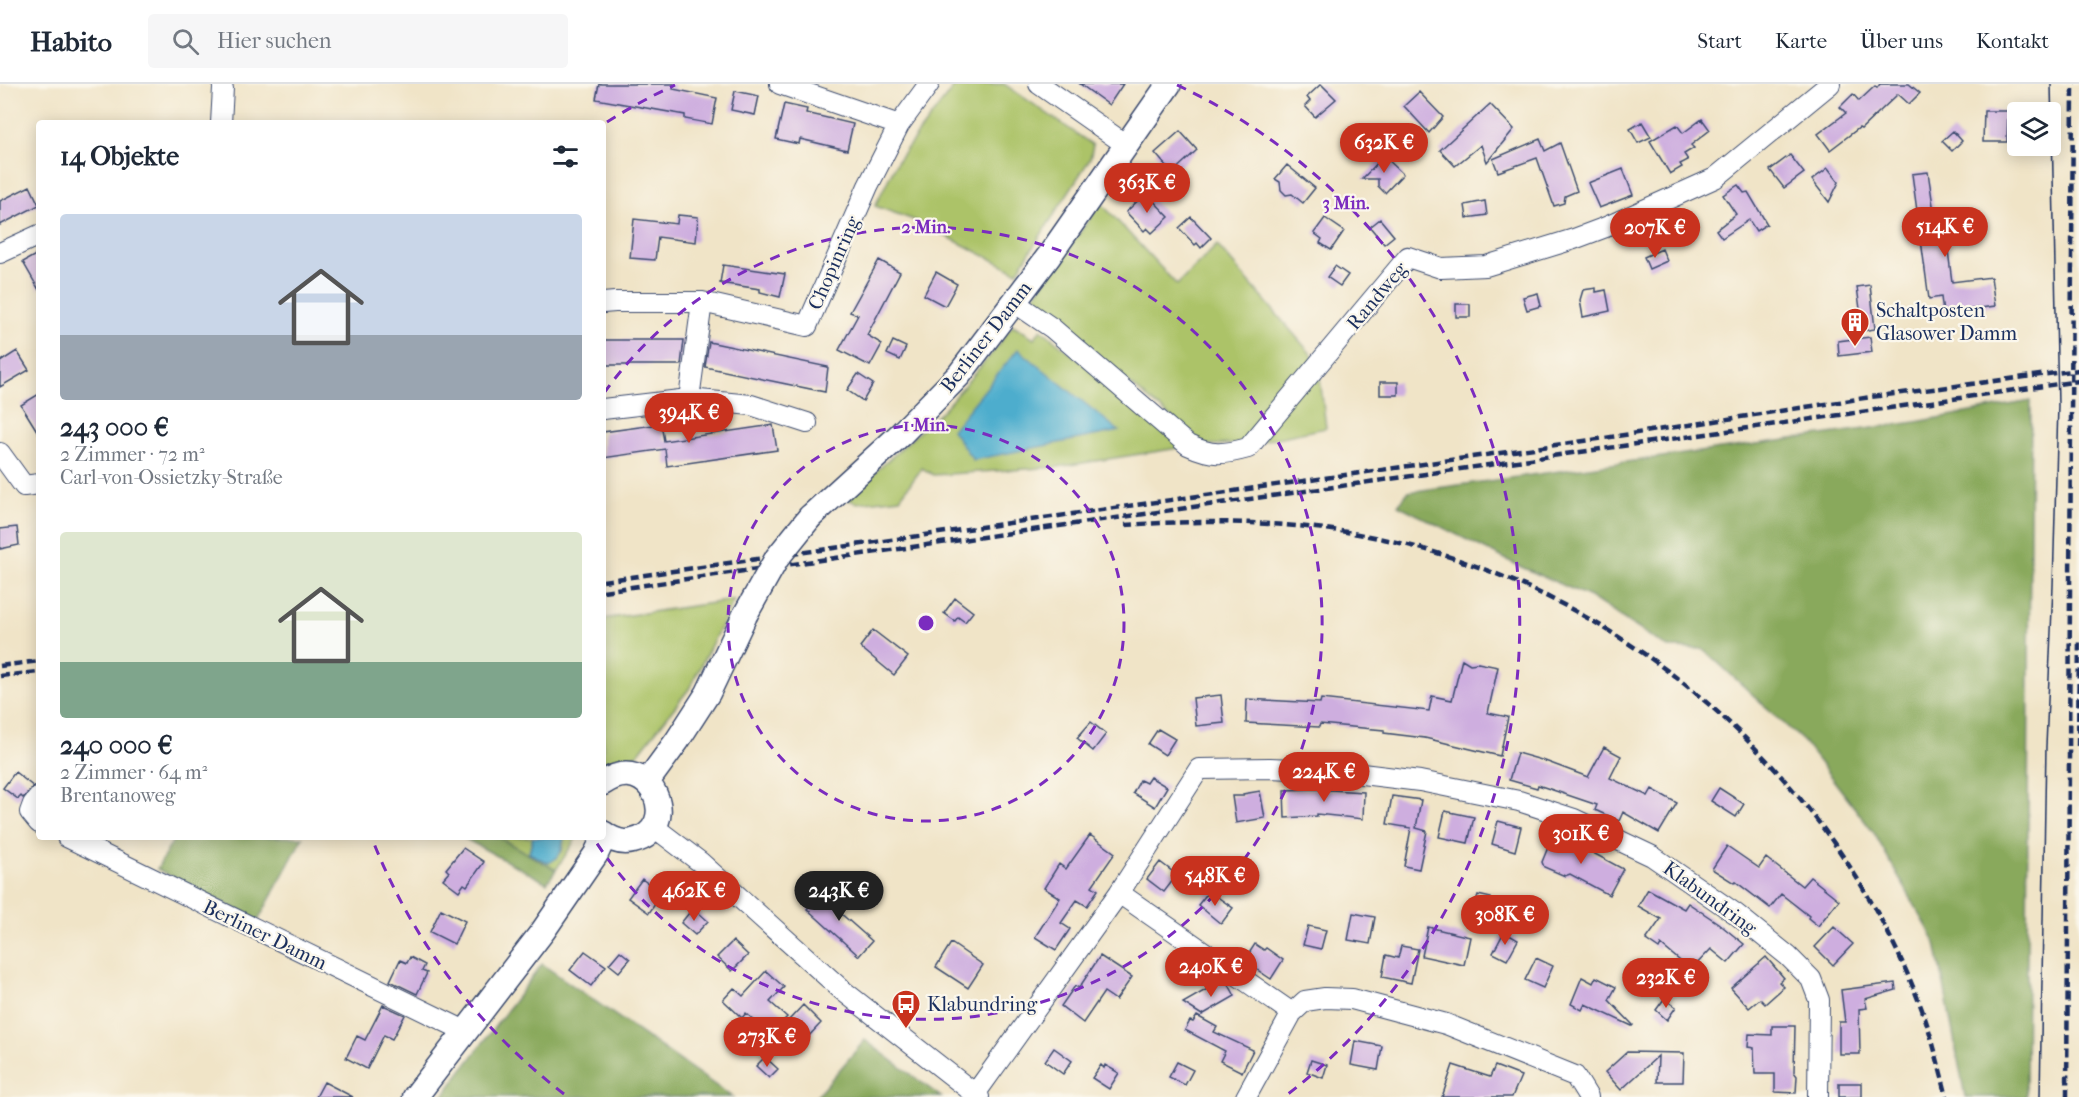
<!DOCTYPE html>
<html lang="de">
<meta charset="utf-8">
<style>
:root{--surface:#fff;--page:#f6f6f7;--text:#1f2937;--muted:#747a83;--line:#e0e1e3;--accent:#c8321e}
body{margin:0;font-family:"IM FELL French Canon",serif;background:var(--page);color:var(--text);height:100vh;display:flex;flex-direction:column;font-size:22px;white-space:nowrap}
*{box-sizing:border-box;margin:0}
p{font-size:20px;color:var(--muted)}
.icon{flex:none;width:33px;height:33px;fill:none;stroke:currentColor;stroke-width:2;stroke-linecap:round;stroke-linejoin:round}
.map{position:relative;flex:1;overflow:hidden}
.sheet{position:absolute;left:36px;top:36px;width:570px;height:720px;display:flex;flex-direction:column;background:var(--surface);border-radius:6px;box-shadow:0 3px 15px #0003}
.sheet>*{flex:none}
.fabs{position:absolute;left:2007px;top:18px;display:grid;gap:12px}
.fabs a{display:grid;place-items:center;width:54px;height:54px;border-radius:6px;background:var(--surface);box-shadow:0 3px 15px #0003;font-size:30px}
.price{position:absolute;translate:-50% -51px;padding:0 14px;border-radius:21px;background:var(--accent);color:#fff;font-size:20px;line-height:39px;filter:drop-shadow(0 2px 3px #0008)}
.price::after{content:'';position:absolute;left:50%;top:36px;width:18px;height:14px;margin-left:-9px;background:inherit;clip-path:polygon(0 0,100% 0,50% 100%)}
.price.current{background:#222;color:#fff}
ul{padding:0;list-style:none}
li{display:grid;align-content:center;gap:12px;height:318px;padding:0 24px}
li span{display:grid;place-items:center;height:186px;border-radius:6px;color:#555}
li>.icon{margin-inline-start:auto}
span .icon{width:108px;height:108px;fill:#fffc;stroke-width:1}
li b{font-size:26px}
h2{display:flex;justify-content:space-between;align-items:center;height:72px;padding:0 24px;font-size:26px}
header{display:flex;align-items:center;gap:36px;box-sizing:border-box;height:84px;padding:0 30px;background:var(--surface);border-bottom:2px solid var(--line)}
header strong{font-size:28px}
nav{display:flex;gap:33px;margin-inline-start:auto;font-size:21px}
.search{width:420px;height:54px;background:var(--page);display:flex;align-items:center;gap:15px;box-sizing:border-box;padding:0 21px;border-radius:6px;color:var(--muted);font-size:22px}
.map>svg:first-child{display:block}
.green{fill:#acc368;stroke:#647963;stroke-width:1.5}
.forest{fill:#89a95c;stroke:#526c5d;stroke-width:1.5}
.water{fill:#4eadcd;stroke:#346e96;stroke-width:1.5}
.building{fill:#ceaedf}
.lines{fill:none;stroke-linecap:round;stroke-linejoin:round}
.minor-casing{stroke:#3b4a6e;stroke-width:22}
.major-casing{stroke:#3b4a6e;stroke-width:27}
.minor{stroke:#fff;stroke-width:20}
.major{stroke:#fff;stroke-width:24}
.tram{stroke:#1b2f5e;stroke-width:1.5}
.rail{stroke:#1b2f5e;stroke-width:4.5;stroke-dasharray:9 4.5;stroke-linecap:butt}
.major-bridge-casing{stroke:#3b4a6e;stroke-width:27;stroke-linecap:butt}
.major-bridge{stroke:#fff;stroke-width:24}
.ring{fill:none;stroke:#7b2cbf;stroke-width:3;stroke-dasharray:10 8}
.labels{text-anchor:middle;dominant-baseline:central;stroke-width:4.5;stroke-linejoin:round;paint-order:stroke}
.street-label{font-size:20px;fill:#1b2f5e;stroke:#fbf7ec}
.poi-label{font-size:20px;fill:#1b2f5e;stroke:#fbf7ec;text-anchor:start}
.centre{fill:#7b2cbf;stroke:#fbf7ec;stroke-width:3}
.ring-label{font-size:18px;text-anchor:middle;font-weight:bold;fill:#7b2cbf;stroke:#fbf7ec;stroke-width:4.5;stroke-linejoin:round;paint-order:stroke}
</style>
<header>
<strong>Habito</strong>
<div class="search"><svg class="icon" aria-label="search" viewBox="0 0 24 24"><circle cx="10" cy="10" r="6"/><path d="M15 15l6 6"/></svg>Hier suchen</div>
<nav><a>Start</a><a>Karte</a><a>Über uns</a><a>Kontakt</a></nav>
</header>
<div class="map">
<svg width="2079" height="1013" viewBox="0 0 2079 1013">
<rect width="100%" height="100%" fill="#fbf7ec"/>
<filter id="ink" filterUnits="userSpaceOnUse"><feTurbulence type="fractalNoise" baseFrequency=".0167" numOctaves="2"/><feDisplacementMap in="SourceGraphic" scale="12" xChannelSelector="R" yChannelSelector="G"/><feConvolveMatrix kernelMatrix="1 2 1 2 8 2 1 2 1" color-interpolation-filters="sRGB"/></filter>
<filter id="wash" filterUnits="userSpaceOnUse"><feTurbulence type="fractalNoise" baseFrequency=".008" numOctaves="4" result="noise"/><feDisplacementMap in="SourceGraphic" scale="24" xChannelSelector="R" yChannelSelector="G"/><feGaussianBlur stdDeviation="1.35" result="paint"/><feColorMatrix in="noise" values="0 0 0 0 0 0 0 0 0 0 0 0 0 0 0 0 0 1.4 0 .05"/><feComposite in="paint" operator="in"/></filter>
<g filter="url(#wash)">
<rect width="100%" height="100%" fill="#f0e4c7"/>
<path class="green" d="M 956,0 L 1004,0 L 1093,61 L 1090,75 L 1017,188 L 914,136 L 875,122 L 898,76 Z
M 1101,119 L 1177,201 L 1217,161 L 1318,278 L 1326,344 L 1247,360 L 1205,361 L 1030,218 Z
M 1013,241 L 1034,254 L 1041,245 L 1185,363 L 1057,383 L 933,391 L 922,384 L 900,414 L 857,419 L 846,415 L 943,326 L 994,267 Z
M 734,516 L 689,605 L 637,671 L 611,677 L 603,681 L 603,535 Z
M 498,753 L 533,753 L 529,769 L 562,768 L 564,753 L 577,753 L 556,786 Z"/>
<path class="forest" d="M 2031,317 L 2026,1013 L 1965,1013 L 1936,859 L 1874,749 L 1804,658 L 1703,565 L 1668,564 L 1590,513 L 1519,482 L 1398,421 L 1408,408 L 1916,338 Z
M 175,753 L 303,753 L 258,837 L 157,785 Z
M 462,753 L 498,753 L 556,786 L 547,799 Z
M 542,880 L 732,1013 L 442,1013 Z
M 865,956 L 941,1013 L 816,1013 Z"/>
<path class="water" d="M 1018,265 L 1119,347 L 973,376 L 952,346 Z
M 533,753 L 564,753 C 562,766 561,774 548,779 L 529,769 Z"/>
<g id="blocks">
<path class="building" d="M 599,0 L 674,0 L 673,5 L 717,14 L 712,40 L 685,35 L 685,31 L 596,15 Z
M 1080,0 L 1123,0 L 1109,21 Z
M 1321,0 L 1336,15 L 1315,33 L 1305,22 L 1310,17 L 1307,13 Z
M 1880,0 L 1909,0 L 1920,9 L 1909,20 L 1898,10 L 1861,45 L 1859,44 L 1830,66 L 1818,50 L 1846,29 L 1840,23 L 1853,10 L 1859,17 L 1875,2 L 1877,4 Z
M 735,7 L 759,12 L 755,31 L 731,26 Z
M 1419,8 L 1443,33 L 1429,49 L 1404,22 Z
M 784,20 L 807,25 L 806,29 L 853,40 L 847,66 L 800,55 L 799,60 L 776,55 Z
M 1490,20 L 1514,45 L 1487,78 L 1481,61 L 1455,82 L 1440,66 Z
M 1984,27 L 2008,27 L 2007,58 L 1983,58 Z
M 1702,35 L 1710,46 L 1691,61 L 1694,64 L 1684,70 L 1688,76 L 1680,80 L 1682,83 L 1670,90 L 1650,57 L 1677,41 L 1683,49 Z
M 1642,38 L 1651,53 L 1638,59 L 1630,45 Z
M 1180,47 L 1197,66 L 1172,89 L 1155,69 Z
M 1953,47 L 1962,57 L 1952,67 L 1942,57 Z
M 1540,55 L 1545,67 L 1560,59 L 1577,107 L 1565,112 L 1564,119 L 1554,122 L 1537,74 L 1498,88 L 1493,75 Z
M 1790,71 L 1804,89 L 1784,104 L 1770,86 Z
M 1384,72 L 1403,90 L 1385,109 L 1378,102 L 1378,95 L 1362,95 Z
M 1287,81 L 1315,104 L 1303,119 L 1292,110 L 1286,111 L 1281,106 L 1280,98 L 1275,95 Z
M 1828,84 L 1839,98 L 1829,118 L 1812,96 Z
M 1623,85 L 1633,111 L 1599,124 L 1588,99 Z
M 1928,88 L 1934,128 L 1943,127 L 1952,198 L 1991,193 L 1995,222 L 1943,229 L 1941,213 L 1929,215 L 1912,90 Z
M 1738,101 L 1744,109 L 1748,108 L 1767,140 L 1756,147 L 1749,136 L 1722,154 L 1716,146 L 1736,130 L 1723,111 Z
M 30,102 L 39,121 L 0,141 L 0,117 Z
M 1146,109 L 1169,133 L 1152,149 L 1147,144 L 1144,147 L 1126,128 Z
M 1485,117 L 1487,131 L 1467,134 L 1465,121 Z
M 678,131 L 698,133 L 696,158 L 658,153 L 655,176 L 630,174 L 634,135 L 677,140 Z
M 1677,131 L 1684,145 L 1672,150 L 1665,137 Z
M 1191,133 L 1211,154 L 1201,164 L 1197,159 L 1195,161 L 1179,144 Z
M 1325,134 L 1344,147 L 1331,166 L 1320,159 L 1322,155 L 1314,149 Z
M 1380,135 L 1394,152 L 1384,160 L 1370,143 Z
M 1662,165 L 1667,177 L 1649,185 L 1644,173 Z
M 39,169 L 39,206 L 23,178 Z
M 879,176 L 900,188 L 867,251 L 882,260 L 870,282 L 839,266 L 858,231 L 850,228 Z
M 723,181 L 785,190 L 780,213 L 760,208 L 760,205 L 720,199 Z
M 1335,182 L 1348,191 L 1340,202 L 1327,193 Z
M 936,188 L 957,200 L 945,222 L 924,211 Z
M 1870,201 L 1875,245 L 1863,247 L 1857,203 Z
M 1596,204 L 1596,208 L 1606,206 L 1610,227 L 1583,233 L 1580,216 L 1583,206 Z
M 1538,209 L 1541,222 L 1527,226 L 1523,213 Z
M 1456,220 L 1470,220 L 1470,233 L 1456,233 Z
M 1870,253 L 1872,268 L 1839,272 L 1838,257 Z
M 603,256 L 684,256 L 681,281 L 603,281 Z
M 893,257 L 906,263 L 900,276 L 887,270 Z
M 709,258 L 828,283 L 825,308 L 705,283 Z
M 17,267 L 29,286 L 0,303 L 0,278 Z
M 858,290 L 873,300 L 863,317 L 847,306 Z
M 1380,298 L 1398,298 L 1398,311 L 1380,311 Z
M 39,310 L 39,350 L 21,321 Z
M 661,340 L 664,357 L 773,341 L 777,366 L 667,382 L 665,365 L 603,374 L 603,348 Z
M 17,443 L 19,461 L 0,465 L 0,445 Z
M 955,514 L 973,528 L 965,538 L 958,533 L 955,537 L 944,529 Z
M 873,546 L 908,573 L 894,591 L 860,563 Z
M 1462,575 L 1470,580 L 1478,579 L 1498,583 L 1488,629 L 1508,633 L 1500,672 L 1425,654 L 1384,649 L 1384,646 L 1320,640 L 1319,643 L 1246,639 L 1247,615 L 1320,619 L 1321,615 L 1429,627 L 1432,612 L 1452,616 Z
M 1221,611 L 1224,639 L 1196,642 L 1193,614 Z
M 1091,638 L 1106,650 L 1093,667 L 1077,654 Z
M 1158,645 L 1175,655 L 1165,671 L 1148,660 Z
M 1604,663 L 1621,672 L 1610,694 L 1648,712 L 1652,705 L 1677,719 L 1659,749 L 1623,728 L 1619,737 L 1595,726 L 1597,721 L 1538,701 L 1537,704 L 1509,696 L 1517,669 L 1545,677 L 1588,693 Z
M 15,688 L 34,703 L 23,714 L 21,712 L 18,715 L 3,704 Z
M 1150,693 L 1167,703 L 1155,723 L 1133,709 L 1140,696 L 1146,699 Z
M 1719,704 L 1744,720 L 1736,733 L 1711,717 Z
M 1314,705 L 1364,708 L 1363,735 L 1317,730 L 1317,732 L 1285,734 L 1284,706 Z
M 1260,707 L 1265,734 L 1236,739 L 1232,712 L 1243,712 L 1243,710 Z
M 1392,712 L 1421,716 L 1416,744 L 1427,747 L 1419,785 L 1404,782 L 1411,744 L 1387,740 Z
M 1445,727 L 1474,733 L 1468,759 L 1439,753 Z
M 1498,737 L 1521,743 L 1515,767 L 1492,760 Z
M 1090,751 L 1115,769 L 1092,802 L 1098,806 L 1087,822 L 1077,816 L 1061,839 L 1070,845 L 1056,866 L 1035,853 L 1060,814 L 1044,804 L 1059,780 L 1066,785 Z
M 1553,751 L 1582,763 L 1623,785 L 1609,811 L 1570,790 L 1565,792 L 1544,783 L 1542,778 Z
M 1727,762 L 1759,784 L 1766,774 L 1802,802 L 1810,793 L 1839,816 L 1818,842 L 1808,834 L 1809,832 L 1781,810 L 1770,824 L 1736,798 L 1734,799 L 1712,785 Z
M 463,764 L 484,778 L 467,802 L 464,800 L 459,807 L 443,795 L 449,788 L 446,785 Z
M 1160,778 L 1177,791 L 1164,808 L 1147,795 Z
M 642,795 L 662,810 L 649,829 L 628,814 Z
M 826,804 L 844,820 L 838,827 L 872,857 L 859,872 L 807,825 Z
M 1648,805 L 1684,825 L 1688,819 L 1718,839 L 1744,860 L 1728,879 L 1711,865 L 1691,886 L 1661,861 L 1659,865 L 1646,856 L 1661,835 L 1638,822 Z
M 1209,807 L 1233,824 L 1221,840 L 1198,821 Z
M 1478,811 L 1491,814 L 1486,834 L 1472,830 Z
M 693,824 L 708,837 L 695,851 L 681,839 Z
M 441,825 L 465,837 L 454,860 L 430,848 Z
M 1353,829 L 1375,833 L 1370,860 L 1348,856 Z
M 1308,842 L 1326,846 L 1321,865 L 1303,861 Z
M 1428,843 L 1470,853 L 1464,881 L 1422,872 Z
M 1834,843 L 1853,860 L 1833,881 L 1815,863 Z
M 1504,848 L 1518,856 L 1507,876 L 1493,869 Z
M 733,857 L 748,871 L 732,887 L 717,873 Z
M 951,859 L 983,881 L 968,904 L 936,883 Z
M 1255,860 L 1264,866 L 1266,864 L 1283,876 L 1271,895 L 1244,877 Z
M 1401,862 L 1418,865 L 1411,899 L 1382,893 L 1386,871 L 1398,874 Z
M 585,867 L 606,882 L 591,902 L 570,886 Z
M 620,867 L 630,875 L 619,888 L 609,880 Z
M 1100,872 L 1132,893 L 1116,916 L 1104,908 L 1083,939 L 1061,922 L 1075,902 L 1079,904 Z
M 410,873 L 425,881 L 422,887 L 427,889 L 417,910 L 390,897 L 400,876 L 407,879 Z
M 1766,873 L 1784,894 L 1779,898 L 1784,903 L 1765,920 L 1760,915 L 1749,924 L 1731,904 Z
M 1536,874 L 1553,882 L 1543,904 L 1525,896 Z
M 766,887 L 784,903 L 770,918 L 787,933 L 770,951 L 746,929 L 742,934 L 723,916 L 734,904 L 743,912 Z
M 1582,893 L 1593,899 L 1596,893 L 1616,903 L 1609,916 L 1633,941 L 1632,942 L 1585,920 L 1582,926 L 1571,920 Z
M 1223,896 L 1228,899 L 1235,912 L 1202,931 L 1183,919 Z
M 1895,899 L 1896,906 L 1865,915 L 1867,924 L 1859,925 L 1860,970 L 1839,970 L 1839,938 L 1845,938 L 1841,906 Z
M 1664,915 L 1676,923 L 1667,936 L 1656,926 Z
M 383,921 L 405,931 L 392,955 L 384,951 L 367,985 L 346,974 L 357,952 L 365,956 Z
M 803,921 L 821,939 L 807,954 L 789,936 Z
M 1197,932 L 1217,943 L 1214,948 L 1253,966 L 1242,988 L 1220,977 L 1225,967 L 1185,946 L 1190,937 L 1193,938 Z
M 1772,942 L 1795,942 L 1794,988 L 1797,992 L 1796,1009 L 1775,1008 L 1775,990 L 1755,990 L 1754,964 L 1748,963 L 1749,950 L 1772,951 Z
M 1355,957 L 1382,962 L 1378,986 L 1351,981 Z
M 1054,964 L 1072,977 L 1063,990 L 1045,977 Z
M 1627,968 L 1684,969 L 1683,998 L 1657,998 L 1658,972 L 1621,1006 L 1605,988 Z
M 765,973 L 778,985 L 769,994 L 756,982 Z
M 1311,976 L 1327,981 L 1323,994 L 1307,988 Z
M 1177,978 L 1193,986 L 1185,1001 L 1169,993 Z
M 1101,981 L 1104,984 L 1105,981 L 1119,989 L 1109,1005 L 1092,994 Z
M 1453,981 L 1490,993 L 1495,982 L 1521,992 L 1512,1013 L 1442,1013 Z
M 324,998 L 353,1013 L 316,1013 Z
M 1839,999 L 1862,999 L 1862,1013 L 1839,1013 Z"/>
</g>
</g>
<g filter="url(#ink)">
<use href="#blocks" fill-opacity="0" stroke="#3b4a6e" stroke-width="1.5"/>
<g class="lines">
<g class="minor-casing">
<path id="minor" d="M 780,0 L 899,41
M 1039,0 L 1125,60
M 221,39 L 223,4
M 0,169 L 39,151
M 1014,218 L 1052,244 L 1188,361 C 1212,372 1223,371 1248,364 L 1408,173 L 1441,184 L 1486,182 L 1574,155 L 1606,143 L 1715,94 L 1830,0
M 603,219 L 615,218 L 702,218 L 807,242 L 868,102 L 899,41 L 929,0
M 689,315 L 702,218
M 603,325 L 689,315 L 751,321 L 807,339
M 0,369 L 24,402 L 39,400
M 39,713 L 33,720 L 30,728 L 39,739
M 654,743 L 700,778 L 842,906 L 979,1013
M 67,753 L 465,947
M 1119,809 L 1292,929
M 975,1010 L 1119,809 L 1199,685 L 1270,684 L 1337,687 L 1420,697 L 1519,717 L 1574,735 L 1652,772 L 1736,830 L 1788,872 L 1811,895 L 1819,916 L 1818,1013
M 1246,1013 L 1292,929 L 1305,917 L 1325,914 L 1352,915 L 1446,940 L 1575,992 L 1588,1013"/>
</g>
<g class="major-casing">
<path id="major" d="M 810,433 L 901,350 L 959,291 L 1049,172 L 1169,0
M 647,698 L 677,657 L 708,609 L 745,531
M 603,699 C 651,665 684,745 633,757 C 622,760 612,756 603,749
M 415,1013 L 543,847 L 596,770 L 605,751"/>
</g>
<use href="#minor" class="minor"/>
<use href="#major" class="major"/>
<path class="tram" d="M 2040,1013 L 2046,662 L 2053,502 L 2058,321 L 2051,0"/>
<path class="rail" d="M 1125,441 C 1196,436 1269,437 1340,447 C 1602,487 1827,676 1921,923 C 1932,952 1939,983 1947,1013
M 603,497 L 1598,355 L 1871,313 L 2079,286
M 603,507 L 2079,297
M 0,582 L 39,577
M 0,592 L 39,588
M 2078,662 L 2079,554
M 2067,1013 L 2073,0"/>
<g class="major-bridge-casing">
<path id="major-bridge" d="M 745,531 L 777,474 L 810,433"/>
</g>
<use href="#major-bridge" class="major-bridge"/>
</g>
</g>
<g class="ring">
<circle cx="926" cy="539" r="198"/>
<path d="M604 309A396 396 0 1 1 594 755"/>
<path d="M564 1010A594 594 0 0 1 373 757M607 38A594 594 0 0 1 675 1M1177 1A594 594 0 0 1 1288 1010"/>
</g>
<defs>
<g id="building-pin" transform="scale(1.5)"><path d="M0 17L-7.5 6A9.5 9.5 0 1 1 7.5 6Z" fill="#c8321e" stroke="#fbf7ec"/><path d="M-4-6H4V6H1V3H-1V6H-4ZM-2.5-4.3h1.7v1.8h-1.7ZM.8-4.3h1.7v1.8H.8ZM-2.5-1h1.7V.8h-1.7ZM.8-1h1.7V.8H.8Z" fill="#fff"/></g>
<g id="bus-pin" transform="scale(1.5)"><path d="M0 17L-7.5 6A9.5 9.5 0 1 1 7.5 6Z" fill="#c8321e" stroke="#fbf7ec"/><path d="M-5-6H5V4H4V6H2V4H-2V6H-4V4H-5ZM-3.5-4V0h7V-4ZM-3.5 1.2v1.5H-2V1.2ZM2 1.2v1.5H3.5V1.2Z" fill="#fff"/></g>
</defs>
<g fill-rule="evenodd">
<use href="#building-pin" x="1855" y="238"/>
<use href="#bus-pin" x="906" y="920"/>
</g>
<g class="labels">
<g class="street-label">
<text transform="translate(834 179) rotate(-66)">Chopinring</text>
<text transform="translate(1377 212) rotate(-50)">Randweg</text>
<text transform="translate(986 253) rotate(-52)">Berliner Damm</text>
<text transform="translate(1710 814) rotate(36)">Klabundring</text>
<text transform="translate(265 851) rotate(26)">Berliner Damm</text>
</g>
<g class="poi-label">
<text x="1876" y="226">Schaltposten<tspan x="1876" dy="23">Glasower Damm</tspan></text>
<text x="927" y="920">Klabundring</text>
</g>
</g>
<circle cx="926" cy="539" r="9" class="centre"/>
<g class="ring-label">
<text x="1346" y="125">3 Min.</text>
<text x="926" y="149">2 Min.</text>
<text x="926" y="347">1 Min.</text>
</g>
</svg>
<div class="fabs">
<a><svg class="icon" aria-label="layers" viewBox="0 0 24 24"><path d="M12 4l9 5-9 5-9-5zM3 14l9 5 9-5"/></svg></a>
</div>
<b class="price" style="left:1384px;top:90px">632K €</b>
<b class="price" style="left:1147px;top:130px">363K €</b>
<b class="price" style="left:1945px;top:174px">514K €</b>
<b class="price" style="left:1655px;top:175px">207K €</b>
<b class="price" style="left:689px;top:360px">394K €</b>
<b class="price" style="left:1324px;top:719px">224K €</b>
<b class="price" style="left:1581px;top:781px">301K €</b>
<b class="price" style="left:1215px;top:823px">548K €</b>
<b class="price" style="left:694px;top:838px">462K €</b>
<b class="price current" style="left:839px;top:838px">243K €</b>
<b class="price" style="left:1505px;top:862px">308K €</b>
<b class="price" style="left:1211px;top:914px">240K €</b>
<b class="price" style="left:1666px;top:925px">232K €</b>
<b class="price" style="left:767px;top:984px">273K €</b>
<section class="sheet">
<h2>14 Objekte<svg class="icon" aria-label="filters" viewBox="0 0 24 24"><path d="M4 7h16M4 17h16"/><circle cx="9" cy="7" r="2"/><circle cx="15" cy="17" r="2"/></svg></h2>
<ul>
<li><span style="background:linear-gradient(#c9d6e8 65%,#9aa5b1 0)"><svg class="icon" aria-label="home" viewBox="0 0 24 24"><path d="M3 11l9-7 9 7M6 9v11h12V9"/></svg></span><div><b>243 000 €</b><p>2 Zimmer · 72 m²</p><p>Carl-von-Ossietzky-Straße</p></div></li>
<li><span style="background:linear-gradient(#dfe7d0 70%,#7fa58c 0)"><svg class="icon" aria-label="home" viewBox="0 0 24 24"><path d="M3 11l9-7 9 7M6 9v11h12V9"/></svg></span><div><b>240 000 €</b><p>2 Zimmer · 64 m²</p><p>Brentanoweg</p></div></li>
</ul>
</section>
</div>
